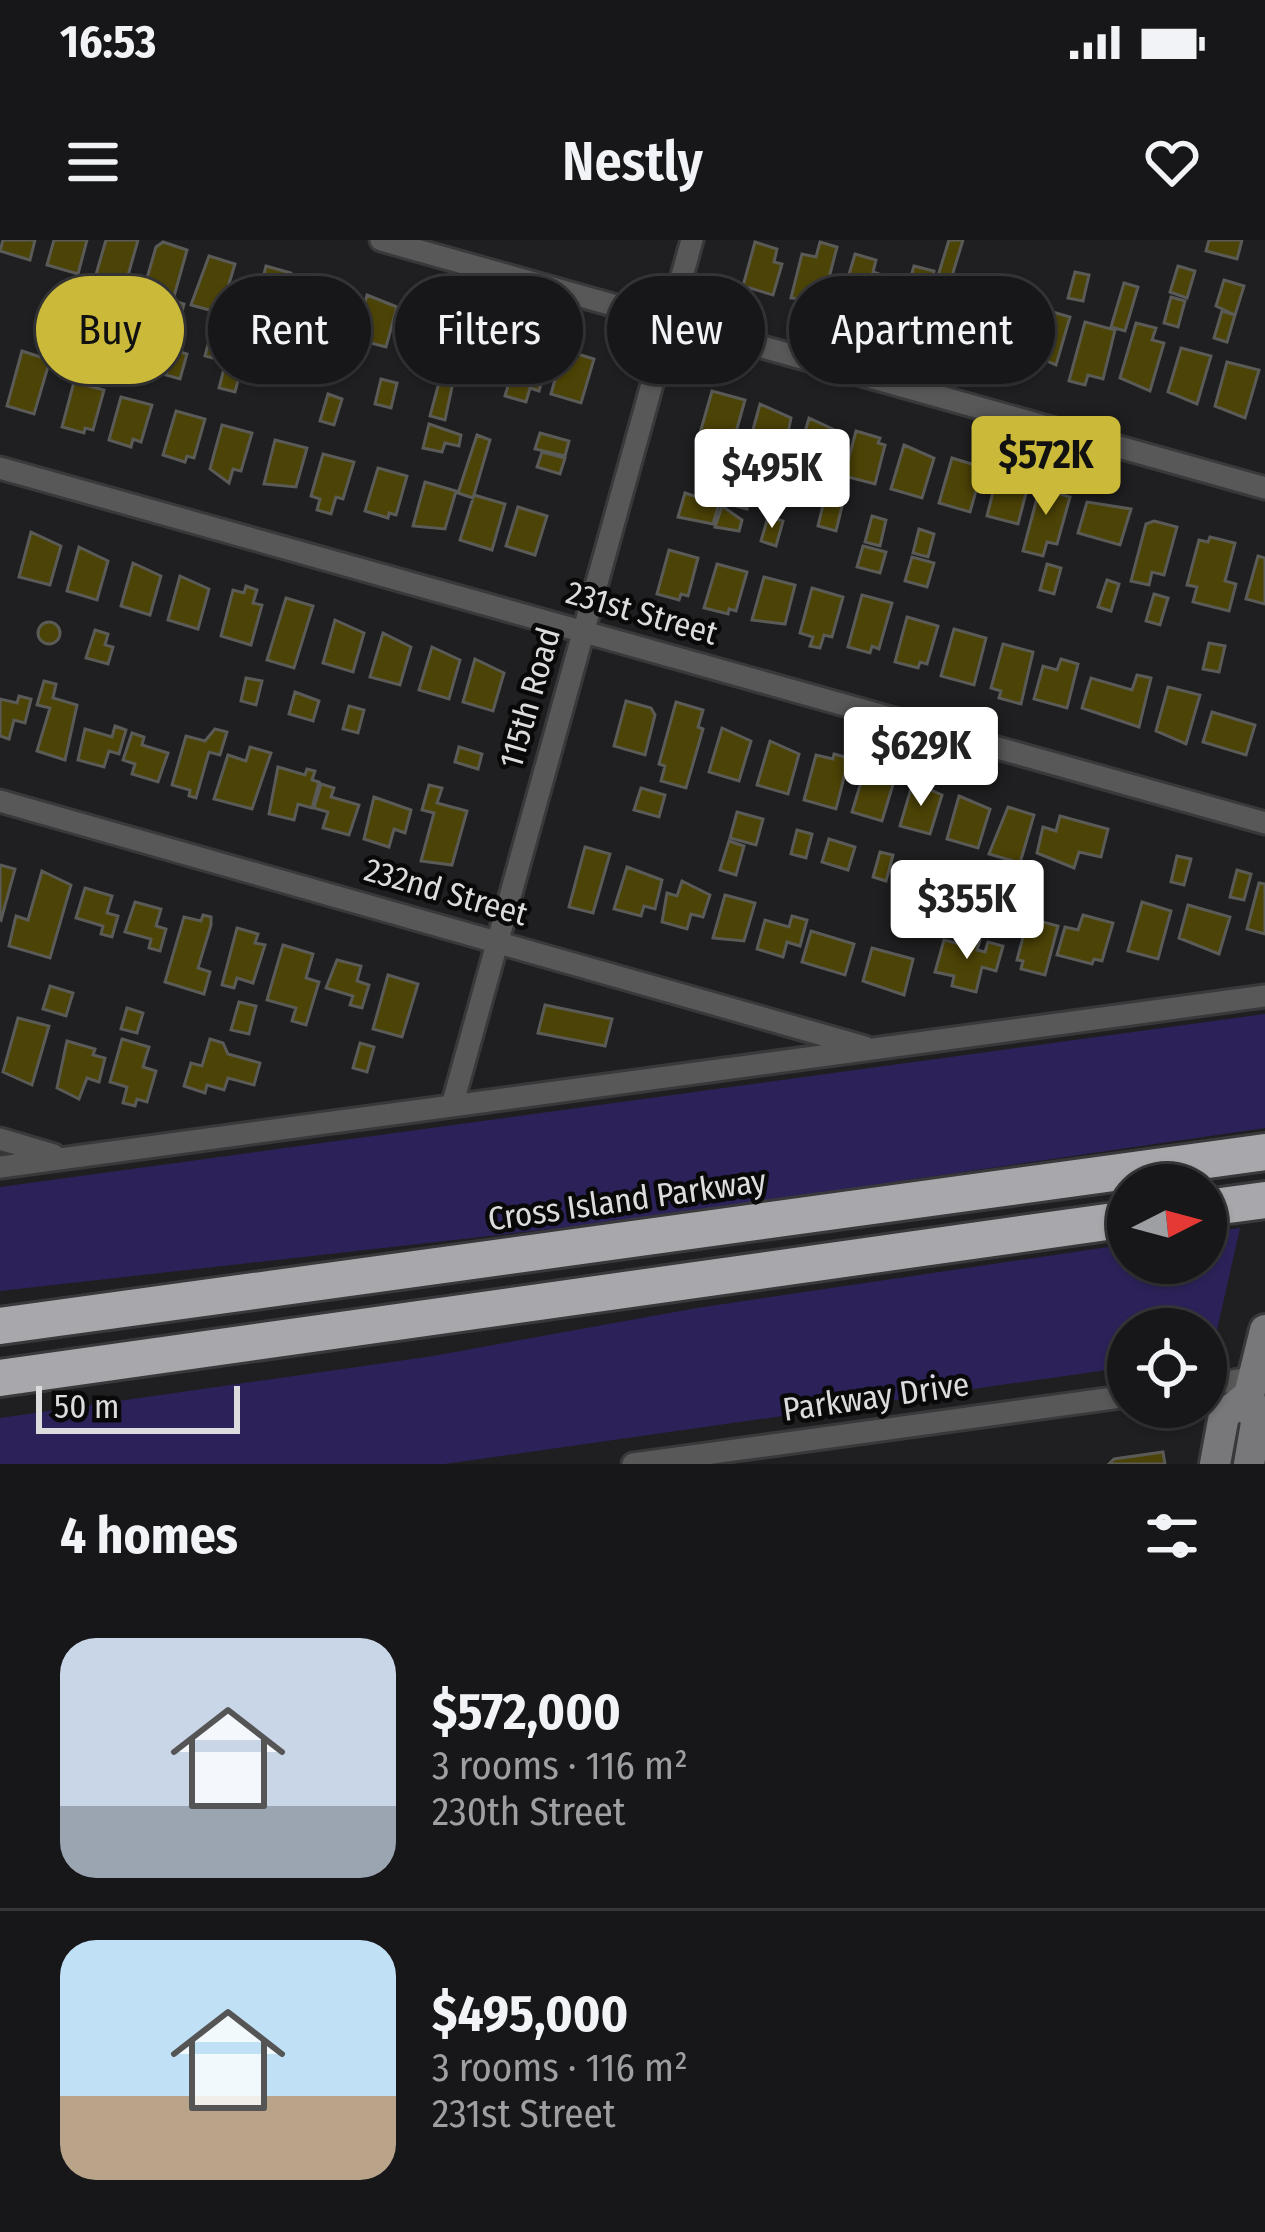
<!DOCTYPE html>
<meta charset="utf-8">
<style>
:root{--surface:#171719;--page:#242426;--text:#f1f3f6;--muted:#9e9fa2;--line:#363638;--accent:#cbba39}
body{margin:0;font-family:"Fira Sans Condensed",sans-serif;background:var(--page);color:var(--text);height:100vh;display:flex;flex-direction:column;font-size:45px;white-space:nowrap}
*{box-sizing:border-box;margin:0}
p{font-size:39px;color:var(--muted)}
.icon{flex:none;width:66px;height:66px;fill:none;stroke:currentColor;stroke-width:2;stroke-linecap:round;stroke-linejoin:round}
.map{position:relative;height:1224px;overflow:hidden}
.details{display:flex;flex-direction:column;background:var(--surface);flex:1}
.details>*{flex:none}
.top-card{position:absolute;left:36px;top:36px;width:1194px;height:108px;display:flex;gap:24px}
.needle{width:78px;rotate:84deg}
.fabs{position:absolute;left:1107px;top:924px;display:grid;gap:24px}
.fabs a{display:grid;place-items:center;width:120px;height:120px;border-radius:50%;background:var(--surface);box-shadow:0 3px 9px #0004,0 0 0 3px var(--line);font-size:60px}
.scale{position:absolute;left:36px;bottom:30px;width:204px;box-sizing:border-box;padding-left:12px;border:6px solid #dcdbdd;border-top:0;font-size:33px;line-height:42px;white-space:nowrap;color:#dcdbdd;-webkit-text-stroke:9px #09090a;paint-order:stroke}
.price{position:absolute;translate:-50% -102px;padding:0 27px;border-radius:12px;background:#fff;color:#222;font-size:39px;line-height:78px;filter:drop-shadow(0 3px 6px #0008)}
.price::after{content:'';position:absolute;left:50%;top:72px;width:36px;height:27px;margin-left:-18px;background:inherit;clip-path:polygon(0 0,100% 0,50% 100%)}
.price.on{background:var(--accent);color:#111}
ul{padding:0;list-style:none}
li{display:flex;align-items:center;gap:36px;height:300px;padding:0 60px}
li+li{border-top:3px solid var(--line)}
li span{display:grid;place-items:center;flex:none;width:336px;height:240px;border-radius:36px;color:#555}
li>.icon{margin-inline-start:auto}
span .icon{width:144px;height:144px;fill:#fffc;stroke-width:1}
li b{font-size:51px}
h2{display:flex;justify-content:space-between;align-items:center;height:144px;padding:0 60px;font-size:51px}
.chip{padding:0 42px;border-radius:54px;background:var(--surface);box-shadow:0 3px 9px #0004,0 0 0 3px var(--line);font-size:42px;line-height:108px}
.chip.on{background:var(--accent);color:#111}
.status{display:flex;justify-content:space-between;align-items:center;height:84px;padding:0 60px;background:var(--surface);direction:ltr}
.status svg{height:33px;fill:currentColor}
header{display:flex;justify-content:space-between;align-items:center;height:156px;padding:0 60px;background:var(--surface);font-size:54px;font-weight:600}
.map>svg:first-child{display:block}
.green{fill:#2c2259}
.building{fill:#4c4306;stroke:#5a5a57;stroke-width:3}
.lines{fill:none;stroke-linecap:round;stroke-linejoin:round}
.minor-casing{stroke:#39393b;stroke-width:27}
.secondary-casing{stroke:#39393b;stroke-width:36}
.motorway-casing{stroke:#39393b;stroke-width:42}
.minor{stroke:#585859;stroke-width:21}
.secondary{stroke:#78787b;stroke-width:30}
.motorway{stroke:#a8a8ac;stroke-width:36}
.labels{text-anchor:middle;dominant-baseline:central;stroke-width:9;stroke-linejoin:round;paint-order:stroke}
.street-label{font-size:33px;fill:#dcdbdd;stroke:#09090a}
</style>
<div class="status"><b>16:53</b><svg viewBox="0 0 49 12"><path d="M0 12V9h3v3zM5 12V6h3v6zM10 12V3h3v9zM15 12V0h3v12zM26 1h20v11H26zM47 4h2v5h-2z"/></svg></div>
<header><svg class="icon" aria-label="menu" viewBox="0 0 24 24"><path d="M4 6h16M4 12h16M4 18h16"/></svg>Nestly<svg class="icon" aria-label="heart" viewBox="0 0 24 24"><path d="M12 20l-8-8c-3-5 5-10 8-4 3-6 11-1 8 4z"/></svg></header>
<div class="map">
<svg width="1265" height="1224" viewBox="0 0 1265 1224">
<rect width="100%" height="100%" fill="#1f1f21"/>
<path class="green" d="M 1265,774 L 1265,888 L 640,979 L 0,1051 L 0,947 Z
M 1240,988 L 1215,1099 L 1206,1109 L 1206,1089 L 1128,1089 L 1128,1127 L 444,1224 L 0,1224 L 0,1178 L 433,1116 L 697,1068 L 1128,1004 L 1128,1023 L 1206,1023 L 1206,992 Z"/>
<path class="building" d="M 3,0 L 35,0 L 30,20 L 0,11 Z
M 54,0 L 87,0 L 78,34 L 47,25 Z
M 106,0 L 138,0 L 125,46 L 95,38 Z
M 949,0 L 963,0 L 947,52 L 934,49 Z
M 1209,0 L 1242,0 L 1237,19 L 1206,11 Z
M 163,2 L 187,10 L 173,60 L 143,52 L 156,7 Z
M 755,2 L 777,9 L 774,22 L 782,24 L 773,55 L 743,46 Z
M 820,2 L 837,7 L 823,61 L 791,58 L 802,14 L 816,17 Z
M 855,14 L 876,20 L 873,32 L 882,35 L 860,89 L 846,85 L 849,75 L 838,72 Z
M 209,16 L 235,24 L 220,73 L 191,65 Z
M 266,26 L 291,33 L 295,40 L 284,80 L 254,72 Z
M 914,26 L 934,31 L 919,86 L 911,85 L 910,90 L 886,84 L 898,40 L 909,43 Z
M 1178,26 L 1195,31 L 1187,58 L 1170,52 Z
M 1075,32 L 1089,35 L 1083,61 L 1068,58 Z
M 961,39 L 982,45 L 966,102 L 958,104 L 933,97 L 946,54 L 956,57 Z
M 1224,40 L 1244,46 L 1235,75 L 1216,66 Z
M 319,41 L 343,48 L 341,54 L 348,55 L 333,111 L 313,105 L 318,88 L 307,85 Z
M 1124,43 L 1138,47 L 1125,91 L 1111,87 Z
M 124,47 L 136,50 L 122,94 L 110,90 Z
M 367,55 L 397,67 L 386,107 L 355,99 Z
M 1171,57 L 1185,61 L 1178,87 L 1164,83 Z
M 168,59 L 184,64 L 173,106 L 157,102 Z
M 994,66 L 1024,75 L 1013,114 L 1007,112 L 1005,118 L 981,111 Z
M 1039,68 L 1070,77 L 1056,125 L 1027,112 Z
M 421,69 L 451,83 L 439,123 L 408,114 Z
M 1222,71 L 1235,75 L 1227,102 L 1214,98 Z
M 472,73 L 494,79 L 489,94 L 498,97 L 487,136 L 456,127 Z
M 55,76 L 75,82 L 67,109 L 47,103 Z
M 1085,82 L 1115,90 L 1103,139 L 1088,135 L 1085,145 L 1069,141 Z
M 1136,83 L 1156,88 L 1152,100 L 1164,103 L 1150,151 L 1120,138 Z
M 211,93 L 226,97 L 220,120 L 205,116 Z
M 230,94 L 245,99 L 237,124 L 222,120 Z
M 125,96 L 150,103 L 144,127 L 119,119 Z
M 522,98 L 550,111 L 539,151 L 530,148 L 526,162 L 505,156 Z
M 1181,108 L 1211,116 L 1197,164 L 1168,152 Z
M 174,110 L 187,114 L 180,139 L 166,135 Z
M 22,111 L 50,120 L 34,174 L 7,166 Z
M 571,112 L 594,119 L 581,163 L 551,154 L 562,114 Z
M 1227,122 L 1259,130 L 1245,178 L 1215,166 Z
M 444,124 L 456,128 L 445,180 L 430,176 Z
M 225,125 L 241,129 L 235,152 L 219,148 Z
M 381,139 L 397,143 L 391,168 L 375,164 Z
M 74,142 L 104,150 L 93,190 L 85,188 L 84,193 L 62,187 Z
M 712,151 L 745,160 L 731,210 L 698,200 Z
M 328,154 L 342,159 L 334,185 L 320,181 Z
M 121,157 L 152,165 L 141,202 L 133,199 L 131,207 L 109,200 Z
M 760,164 L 791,178 L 781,229 L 756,223 L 760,211 L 748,208 Z
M 176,171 L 205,179 L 194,218 L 187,216 L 185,222 L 163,215 Z
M 809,178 L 837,191 L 827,231 L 796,223 Z
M 429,184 L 461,195 L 459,206 L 445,203 L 442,212 L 423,208 Z
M 222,185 L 252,193 L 241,231 L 233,229 L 229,243 L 210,229 Z
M 856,191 L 880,198 L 878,203 L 885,205 L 875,244 L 844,236 Z
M 540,193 L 569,201 L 565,216 L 535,209 Z
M 477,195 L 490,200 L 473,258 L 458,253 Z
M 275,200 L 307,208 L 296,247 L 264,244 Z
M 904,205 L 934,218 L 922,258 L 891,249 Z
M 542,212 L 565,218 L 560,234 L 537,227 Z
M 323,214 L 354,222 L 343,259 L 336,257 L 331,274 L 317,270 L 320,259 L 311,256 Z
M 738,217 L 756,222 L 747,269 L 722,262 Z
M 952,218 L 975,225 L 973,231 L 981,233 L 970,272 L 939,263 Z
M 378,228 L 407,236 L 396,275 L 389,273 L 388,278 L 365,271 Z
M 998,232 L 1028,245 L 1018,284 L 987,276 Z
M 1042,239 L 1058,243 L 1056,253 L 1070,257 L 1057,304 L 1047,302 L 1043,316 L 1023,311 Z
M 425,242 L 456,251 L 445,289 L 413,286 Z
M 685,253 L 719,264 L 713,284 L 678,277 Z
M 474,255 L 505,264 L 492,310 L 460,300 Z
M 825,257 L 843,262 L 836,291 L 818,286 Z
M 1087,262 L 1131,269 L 1120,305 L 1078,293 Z
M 722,266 L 742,280 L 739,291 L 715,287 Z
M 518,267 L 547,276 L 535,315 L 506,306 Z
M 872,276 L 886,280 L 880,306 L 865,302 Z
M 768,277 L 783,281 L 776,306 L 761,301 Z
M 1154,281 L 1177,287 L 1164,335 L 1152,332 L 1149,345 L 1131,341 L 1146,284 Z
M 919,289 L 934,294 L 928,317 L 913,313 Z
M 31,292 L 61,306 L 50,345 L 19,337 Z
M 1210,297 L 1235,303 L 1225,341 L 1236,344 L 1229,371 L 1193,362 L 1197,347 L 1187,345 L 1199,300 L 1208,302 Z
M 863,306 L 886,312 L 880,333 L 857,327 Z
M 79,307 L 108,321 L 97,360 L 67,351 Z
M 669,310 L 698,318 L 688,356 L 681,354 L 679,360 L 657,354 Z
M 1258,316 L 1265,318 L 1265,364 L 1246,359 Z
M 912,317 L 934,323 L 927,347 L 905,341 Z
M 133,323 L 161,336 L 150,375 L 121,366 Z
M 717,324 L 747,332 L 736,371 L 729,369 L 728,374 L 704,368 Z
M 1047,324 L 1061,328 L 1054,354 L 1040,350 Z
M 180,336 L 209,349 L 198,389 L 168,380 Z
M 764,337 L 795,345 L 785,384 L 752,380 Z
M 1107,340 L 1119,344 L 1111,371 L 1098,367 Z
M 246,346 L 257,350 L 253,363 L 262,365 L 251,405 L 221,396 L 233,350 L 244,353 Z
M 812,348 L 843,357 L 832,397 L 824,395 L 820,408 L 810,406 L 813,397 L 800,393 Z
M 1154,354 L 1168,358 L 1160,385 L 1146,381 Z
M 862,355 L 892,363 L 879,409 L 872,406 L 870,413 L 848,407 Z
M 286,358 L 313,366 L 294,428 L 267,420 Z
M 907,377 L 938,386 L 927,424 L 920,422 L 918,428 L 895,422 Z
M 335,380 L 364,393 L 353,432 L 323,423 Z
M38 393a11 11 0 1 1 22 0a11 11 0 1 1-22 0Z
M 954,389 L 986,398 L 974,445 L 941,436 Z
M 95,390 L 108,394 L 105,405 L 113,407 L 108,424 L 86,418 Z
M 383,393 L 411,407 L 400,445 L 370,437 Z
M 1209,403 L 1225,406 L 1219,432 L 1203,429 Z
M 1003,404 L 1033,412 L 1021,464 L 999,458 L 1001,451 L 991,448 Z
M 432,407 L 460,420 L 449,459 L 419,450 Z
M 475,419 L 504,433 L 493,471 L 463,462 Z
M 1061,419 L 1078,424 L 1067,468 L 1034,459 L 1043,426 L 1057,430 Z
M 1137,435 L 1151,438 L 1139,487 L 1082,468 L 1091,438 L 1132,450 Z
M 246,438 L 262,441 L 256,465 L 241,461 Z
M 44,441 L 56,444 L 53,458 L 77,465 L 65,520 L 37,511 L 50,468 L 37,465 Z
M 1168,447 L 1200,455 L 1186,504 L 1156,491 Z
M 295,452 L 319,461 L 313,481 L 289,474 Z
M 19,456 L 31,459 L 25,483 L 14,480 L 9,499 L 0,496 L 0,459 L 17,463 Z
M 626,461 L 651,468 L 655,475 L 645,515 L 614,506 Z
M 676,462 L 703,470 L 698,487 L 703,489 L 686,548 L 661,541 L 665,526 L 659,524 Z
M 349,466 L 364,470 L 358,493 L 343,489 Z
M 1212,472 L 1255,485 L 1246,515 L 1203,502 Z
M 115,486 L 126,490 L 119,514 L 109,511 L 104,527 L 78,520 L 85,489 L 112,497 Z
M 722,488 L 751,501 L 739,541 L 709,532 Z
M 215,489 L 227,492 L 220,515 L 209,512 L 196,558 L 189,556 L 190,550 L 172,545 L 186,496 L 205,501 Z
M 132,493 L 144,497 L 142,505 L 168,513 L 158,542 L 132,534 L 135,524 L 123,520 Z
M 770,501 L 799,514 L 788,554 L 757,545 Z
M 250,507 L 271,513 L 252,569 L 214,559 L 228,515 L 246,521 Z
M 459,507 L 482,514 L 478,529 L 455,522 Z
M 834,514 L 849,518 L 836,569 L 804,560 L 816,515 L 833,519 Z
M 278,527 L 305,535 L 307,529 L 315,531 L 312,540 L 319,542 L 312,568 L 298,564 L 294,580 L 269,574 Z
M 865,529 L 894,541 L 882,581 L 852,572 Z
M 913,542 L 942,555 L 930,594 L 900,586 Z
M 321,544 L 334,548 L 331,557 L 359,565 L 349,595 L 323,588 L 328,572 L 314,568 Z
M 429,545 L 442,548 L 437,563 L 467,571 L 452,625 L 421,621 L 434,573 L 422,570 Z
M 641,548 L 665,555 L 659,577 L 634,570 Z
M 959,556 L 990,569 L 978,608 L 947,599 Z
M 374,557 L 411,570 L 405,593 L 394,589 L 389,607 L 364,599 Z
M 1008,567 L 1034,575 L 1020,623 L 989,614 Z
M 737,572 L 763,579 L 756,605 L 730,598 Z
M 1060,576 L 1108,589 L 1101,617 L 1079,612 L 1074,628 L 1037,613 L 1043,587 L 1056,591 Z
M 797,590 L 812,594 L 806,618 L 791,614 Z
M 829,599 L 855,607 L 848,630 L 822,622 Z
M 729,601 L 744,606 L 736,635 L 720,630 Z
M 585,607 L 610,614 L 593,673 L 569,667 Z
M 880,612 L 893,615 L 886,641 L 873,637 Z
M 1177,616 L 1191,619 L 1184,645 L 1171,642 Z
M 0,625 L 15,629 L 1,680 L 0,679 Z
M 627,627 L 662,640 L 655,669 L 644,666 L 641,676 L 614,669 Z
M 1237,630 L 1251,634 L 1244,660 L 1230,657 Z
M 42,631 L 71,645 L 50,718 L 9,706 L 16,676 L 28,680 Z
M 682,641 L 710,655 L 703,677 L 691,674 L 687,689 L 662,682 L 667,653 L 677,656 Z
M 1259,643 L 1265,644 L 1265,694 L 1247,689 Z
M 1006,646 L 1021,650 L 1013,675 L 999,671 Z
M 85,648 L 112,656 L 107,673 L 118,676 L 112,697 L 101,694 L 103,686 L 76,678 Z
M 725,655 L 755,663 L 744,701 L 713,698 Z
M 135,662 L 161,669 L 156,686 L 166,689 L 160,711 L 149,708 L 151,699 L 125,692 Z
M 1142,662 L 1171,671 L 1158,719 L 1128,711 Z
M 1188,665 L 1230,677 L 1219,714 L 1179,698 Z
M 203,675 L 211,677 L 211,685 L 198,728 L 210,732 L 204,754 L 165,742 L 184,677 L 201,681 Z
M 1083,675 L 1113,683 L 1102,721 L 1094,719 L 1092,724 L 1057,715 L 1065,687 L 1078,690 Z
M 792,676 L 807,680 L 800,706 L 787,702 L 783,717 L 757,709 L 765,680 L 789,687 Z
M 1028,678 L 1058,686 L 1045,735 L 1021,729 L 1023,721 L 1017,720 Z
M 237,688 L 258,694 L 255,703 L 265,705 L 253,743 L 237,738 L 234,748 L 222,745 Z
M 811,691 L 854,704 L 845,735 L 802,722 Z
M 966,696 L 980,700 L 977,710 L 985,712 L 988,702 L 1003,706 L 996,731 L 982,727 L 976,752 L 952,746 L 954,736 L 935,732 L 944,700 L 964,705 Z
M 283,705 L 313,714 L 306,738 L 319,742 L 306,785 L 292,781 L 296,768 L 267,760 Z
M 872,708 L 913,719 L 904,755 L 863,741 Z
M 337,720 L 361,726 L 357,741 L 369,745 L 362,768 L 350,765 L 353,756 L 326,748 Z
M 388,735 L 418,744 L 402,797 L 373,789 Z
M 50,746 L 73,753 L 66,776 L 43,769 Z
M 239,762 L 256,766 L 249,794 L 231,790 Z
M 545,765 L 612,779 L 605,806 L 538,793 Z
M 127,768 L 143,773 L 137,793 L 121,789 Z
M 18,778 L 49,786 L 32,845 L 3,832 Z
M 122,799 L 149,807 L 143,827 L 156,831 L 147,862 L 137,859 L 135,866 L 123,863 L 127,847 L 110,842 Z
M 210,799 L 223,803 L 228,814 L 260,823 L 254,845 L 228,838 L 224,850 L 207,845 L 205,853 L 184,846 L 191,823 L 202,826 Z
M 67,801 L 95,809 L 93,815 L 105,818 L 99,842 L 87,838 L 79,859 L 57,848 Z
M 360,803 L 374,807 L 367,832 L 353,828 Z
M 1163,1212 L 1165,1224 L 1109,1224 L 1114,1219 Z"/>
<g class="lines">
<g class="minor-casing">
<path id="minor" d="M 381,0 L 1265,248
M 0,228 L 1265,583
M 0,561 L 865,807
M 452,866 L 692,0
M 0,899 L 54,915
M 0,927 L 1265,756
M 1206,1145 L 1252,1138
M 633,1224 L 1128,1156"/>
</g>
<g class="secondary-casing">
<path id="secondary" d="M 1215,1224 L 1224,1175 L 1249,1155
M 1249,1224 L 1256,1183 L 1249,1155 L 1265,1090"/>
</g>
<g class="motorway-casing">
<path id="motorway" d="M 1206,968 L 1265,960
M 0,1086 L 1265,912
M 0,1138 L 1128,979"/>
</g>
<use href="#minor" class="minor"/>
<use href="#secondary" class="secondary"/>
<use href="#motorway" class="motorway"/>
</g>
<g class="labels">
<g class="street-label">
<text transform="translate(642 373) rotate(16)">231st Street</text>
<text transform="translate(530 458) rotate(-74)">115th Road</text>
<text transform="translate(446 652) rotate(16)">232nd Street</text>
<text transform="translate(627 960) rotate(-8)">Cross Island Parkway</text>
<text transform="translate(876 1157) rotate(-8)">Parkway Drive</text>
</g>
</g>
</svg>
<div class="fabs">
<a><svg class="needle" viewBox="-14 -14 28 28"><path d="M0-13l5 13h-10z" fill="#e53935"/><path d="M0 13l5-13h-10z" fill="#9e9fa2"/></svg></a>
<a><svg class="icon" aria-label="locate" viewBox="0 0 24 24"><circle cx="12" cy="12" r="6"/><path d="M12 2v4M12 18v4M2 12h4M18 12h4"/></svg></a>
</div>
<div class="scale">50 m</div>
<b class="price on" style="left:1046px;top:278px">$572K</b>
<b class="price" style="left:772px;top:291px">$495K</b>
<b class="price" style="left:921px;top:569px">$629K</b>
<b class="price" style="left:967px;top:722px">$355K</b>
<div class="top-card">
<a class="chip on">Buy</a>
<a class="chip">Rent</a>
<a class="chip">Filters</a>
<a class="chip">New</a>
<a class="chip">Apartment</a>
</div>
</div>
<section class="details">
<h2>4 homes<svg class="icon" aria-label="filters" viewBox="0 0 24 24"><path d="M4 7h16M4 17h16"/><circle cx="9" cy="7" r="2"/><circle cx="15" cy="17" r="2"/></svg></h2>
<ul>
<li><span style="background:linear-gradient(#c9d6e8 70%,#9aa5b1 0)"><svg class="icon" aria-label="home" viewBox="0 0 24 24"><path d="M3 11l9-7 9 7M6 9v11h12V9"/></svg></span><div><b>$572,000</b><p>3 rooms · 116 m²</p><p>230th Street</p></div></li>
<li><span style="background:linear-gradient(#bfe0f5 65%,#b9a48a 0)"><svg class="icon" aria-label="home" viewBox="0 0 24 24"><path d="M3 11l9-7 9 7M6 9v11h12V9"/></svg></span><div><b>$495,000</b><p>3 rooms · 116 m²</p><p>231st Street</p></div></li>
</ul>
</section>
